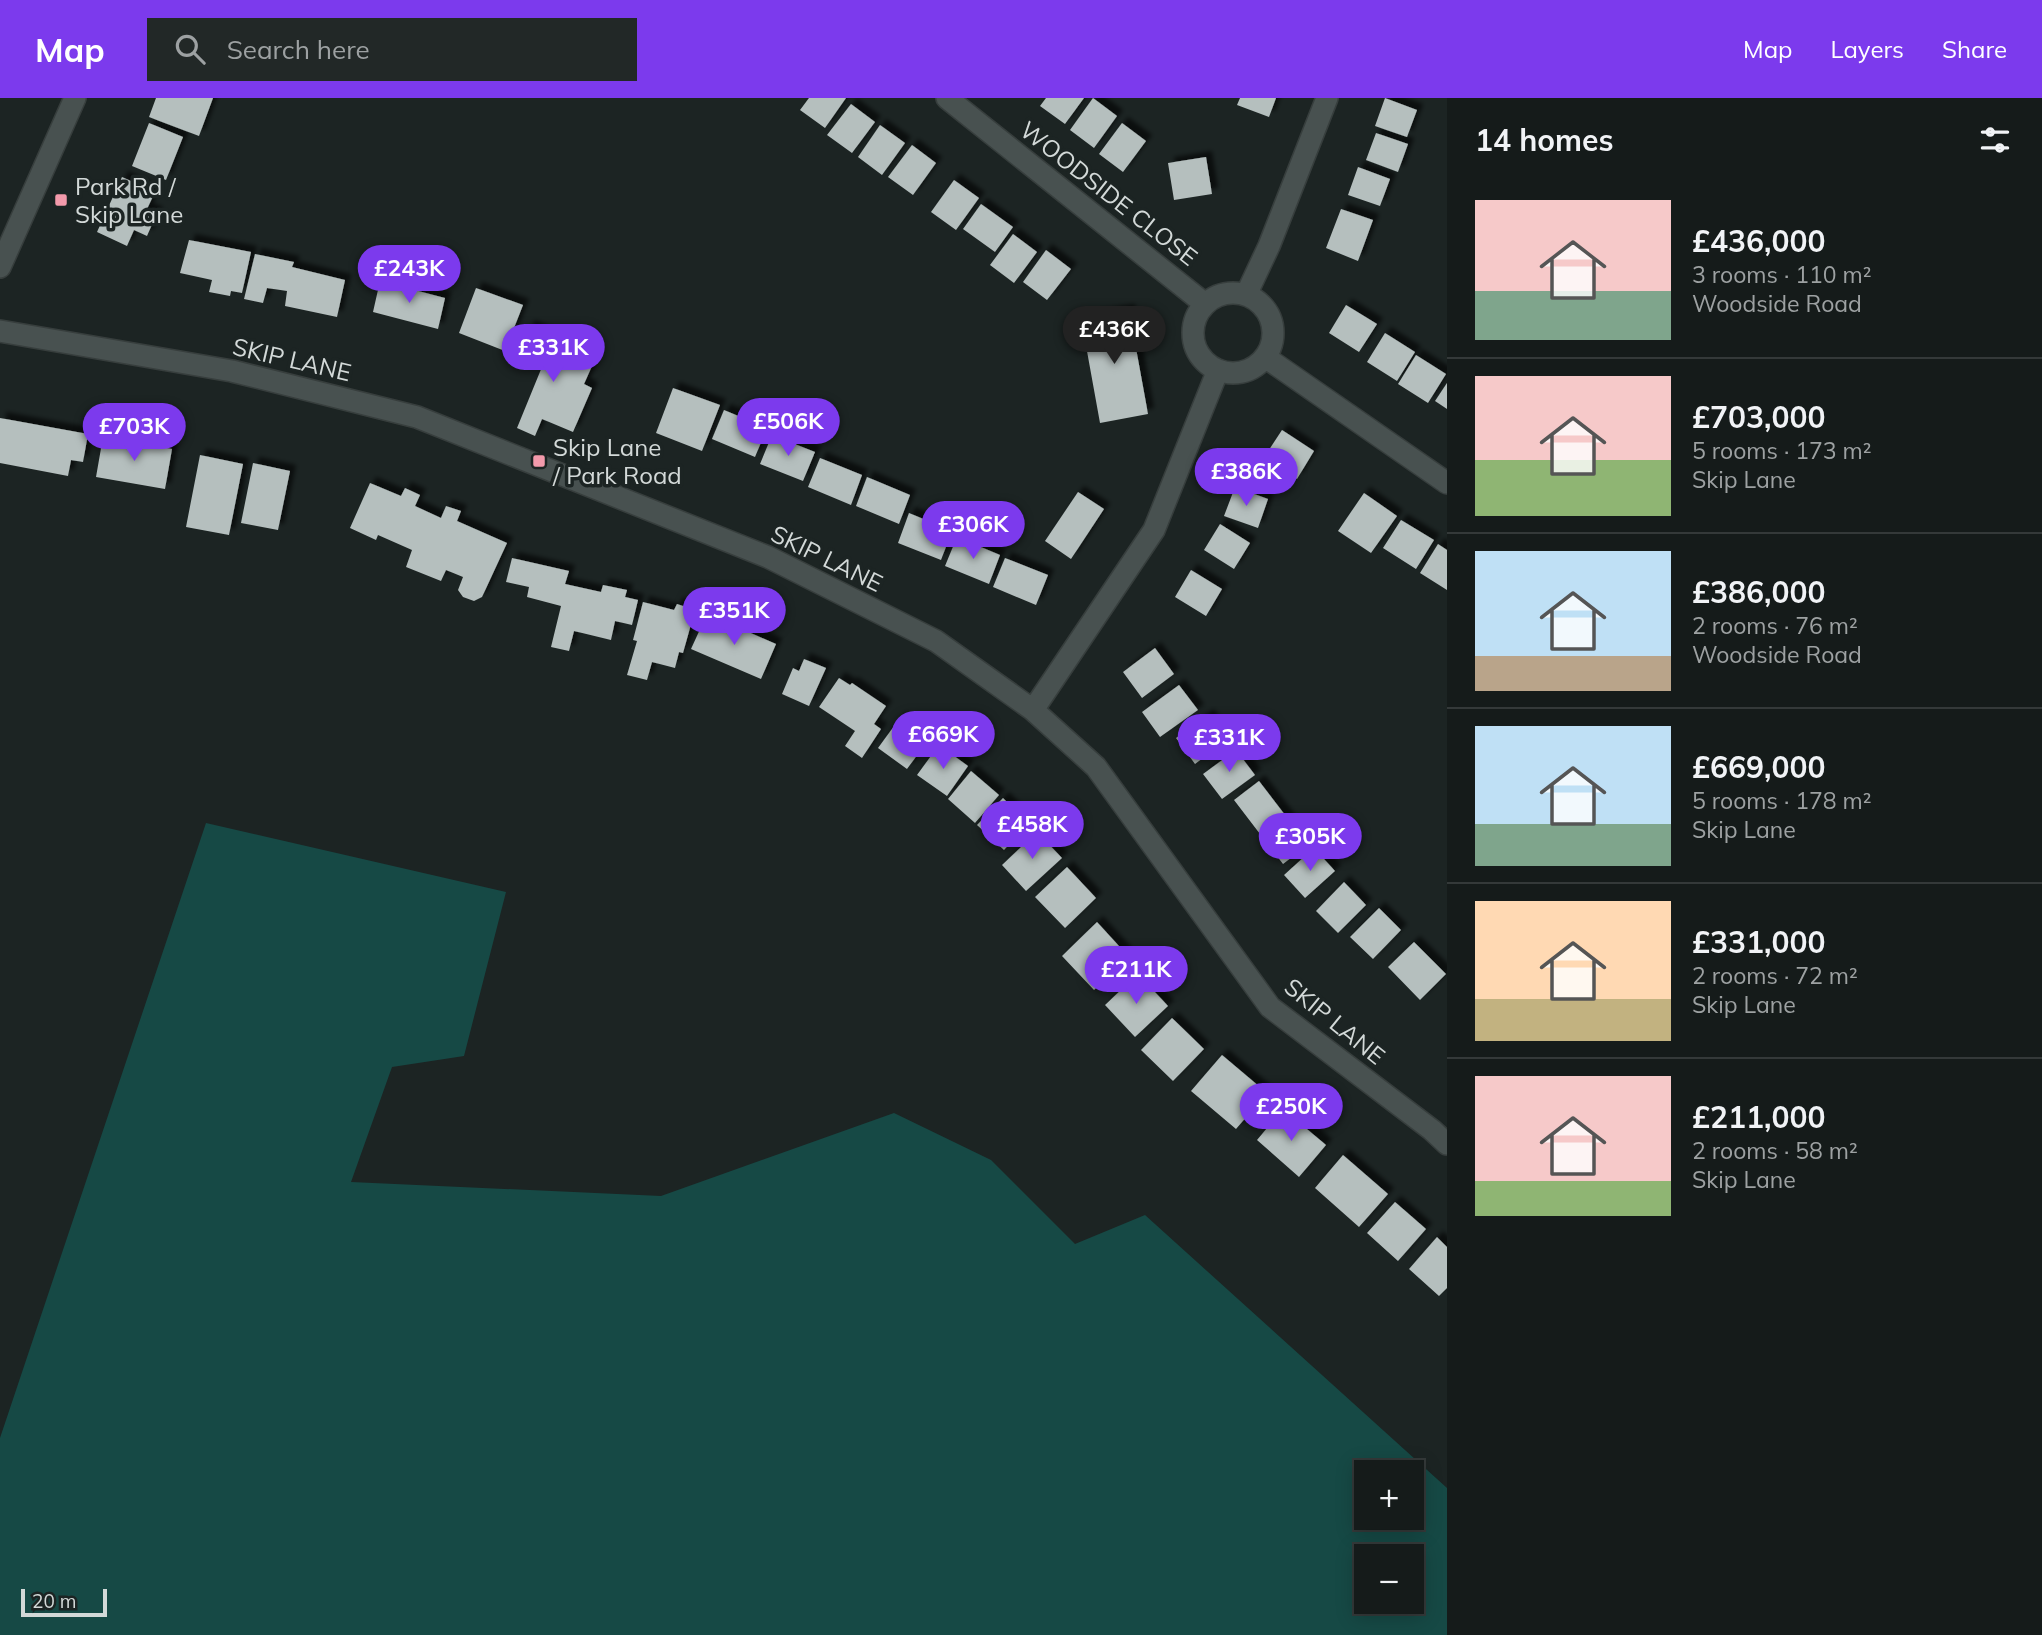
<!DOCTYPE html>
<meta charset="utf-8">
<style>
:root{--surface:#151b1a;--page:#222827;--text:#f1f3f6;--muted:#9da1a2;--line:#343939;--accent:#7c3aed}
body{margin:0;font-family:Mulish,sans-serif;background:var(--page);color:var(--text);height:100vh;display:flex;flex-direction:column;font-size:26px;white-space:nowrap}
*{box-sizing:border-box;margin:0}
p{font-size:23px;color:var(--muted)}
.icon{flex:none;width:38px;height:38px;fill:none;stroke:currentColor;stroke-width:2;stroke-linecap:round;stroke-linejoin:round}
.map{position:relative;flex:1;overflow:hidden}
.details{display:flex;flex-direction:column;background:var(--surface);width:595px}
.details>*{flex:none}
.controls{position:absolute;left:1354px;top:1362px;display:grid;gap:14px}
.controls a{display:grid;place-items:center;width:70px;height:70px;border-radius:0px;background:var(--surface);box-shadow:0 4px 18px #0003,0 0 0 2px var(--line);font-size:35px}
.scale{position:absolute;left:21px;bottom:18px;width:86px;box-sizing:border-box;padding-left:7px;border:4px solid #d3d9d8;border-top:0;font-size:19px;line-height:24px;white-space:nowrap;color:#d3d9d8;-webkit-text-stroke:5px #1c2423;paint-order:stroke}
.price{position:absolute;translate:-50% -60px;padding:0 16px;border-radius:24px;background:var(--accent);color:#fff;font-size:23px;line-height:46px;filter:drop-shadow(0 2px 4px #0008)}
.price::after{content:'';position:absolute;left:50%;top:42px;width:21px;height:16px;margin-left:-10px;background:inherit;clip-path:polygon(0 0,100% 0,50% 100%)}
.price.selected{background:#222;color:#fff}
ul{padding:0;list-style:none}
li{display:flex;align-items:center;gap:21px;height:175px;padding:0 28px}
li+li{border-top:2px solid var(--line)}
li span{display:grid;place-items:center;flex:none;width:196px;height:140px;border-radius:0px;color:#555}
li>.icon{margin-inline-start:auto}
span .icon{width:84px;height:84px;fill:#fffc;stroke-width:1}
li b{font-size:30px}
h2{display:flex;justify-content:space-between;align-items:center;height:84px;padding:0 28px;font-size:30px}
header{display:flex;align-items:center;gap:42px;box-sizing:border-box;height:98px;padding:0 35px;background:var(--accent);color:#fff}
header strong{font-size:33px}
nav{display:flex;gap:38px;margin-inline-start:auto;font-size:24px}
.search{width:490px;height:63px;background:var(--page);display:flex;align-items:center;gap:18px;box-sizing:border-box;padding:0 24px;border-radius:0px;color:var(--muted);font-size:26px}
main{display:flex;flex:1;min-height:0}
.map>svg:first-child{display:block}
.green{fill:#164945;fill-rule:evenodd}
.building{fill:#b5bfbe;filter:url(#shadow)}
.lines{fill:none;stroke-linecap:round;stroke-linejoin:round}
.minor-casing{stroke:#373e3d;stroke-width:24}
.minor{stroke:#485150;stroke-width:21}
.poi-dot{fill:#f39aab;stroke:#1c2423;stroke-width:2.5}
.labels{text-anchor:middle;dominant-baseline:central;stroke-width:7;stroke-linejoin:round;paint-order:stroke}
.poi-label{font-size:24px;fill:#d3d9d8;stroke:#1c2423;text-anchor:start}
.street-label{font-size:24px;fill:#d3d9d8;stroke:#1c2423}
</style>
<header>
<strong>Map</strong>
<div class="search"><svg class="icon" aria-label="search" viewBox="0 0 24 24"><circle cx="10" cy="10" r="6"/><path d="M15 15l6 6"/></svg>Search here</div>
<nav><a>Map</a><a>Layers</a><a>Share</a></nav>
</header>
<main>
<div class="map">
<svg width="1447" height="1537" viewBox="0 0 1447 1537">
<defs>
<filter id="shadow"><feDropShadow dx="6" dy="-6" stdDeviation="2" flood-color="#0009"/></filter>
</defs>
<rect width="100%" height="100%" fill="#1c2423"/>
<path class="green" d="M 206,725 L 506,794 L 464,958 L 392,969 L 351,1084 L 661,1098 L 894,1015 L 991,1062 L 1075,1146 L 1145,1117 L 1447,1390 L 1447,1537 L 0,1537 L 0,1340 ZM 1367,1374 L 1412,1374 L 1412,1419 L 1367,1419 ZM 1367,1458 L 1412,1458 L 1412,1503 L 1367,1503 Z"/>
<path class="building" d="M 156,0 L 213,0 L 199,38 L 149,19 Z
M 809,0 L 846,0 L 825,30 L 800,12 Z
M 1046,0 L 1084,0 L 1065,26 L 1040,8 Z
M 1093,0 L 1117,18 L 1094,50 L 1070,32 Z
M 1240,0 L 1276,0 L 1269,19 L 1237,7 Z
M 1385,0 L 1417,12 L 1407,39 L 1375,28 Z
M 851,6 L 875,24 L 852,55 L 827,37 Z
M 149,25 L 183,39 L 166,82 L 132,68 Z
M 1122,25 L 1146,43 L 1123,74 L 1099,56 Z
M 880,27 L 905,45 L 882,77 L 858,59 Z
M 1376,35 L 1408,46 L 1398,74 L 1366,62 Z
M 912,47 L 936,65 L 913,97 L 888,79 Z
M 1206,59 L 1212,96 L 1174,102 L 1168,65 Z
M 1358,69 L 1390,81 L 1380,108 L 1348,97 Z
M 122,79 L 155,94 L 147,111 L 157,115 L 147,138 L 134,132 L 127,148 L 97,134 Z
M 954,82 L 979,100 L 956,132 L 931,114 Z
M 981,106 L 1013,129 L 995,154 L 963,131 Z
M 1341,111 L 1373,122 L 1358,163 L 1326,150 Z
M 1013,136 L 1037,154 L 1014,185 L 990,167 Z
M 189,142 L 251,154 L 242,195 L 231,193 L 230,198 L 209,194 L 212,182 L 180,175 Z
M 1046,152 L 1071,171 L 1047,202 L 1023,184 Z
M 255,156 L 294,164 L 292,169 L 345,182 L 337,219 L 285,208 L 287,193 L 267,190 L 263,205 L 244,201 Z
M 380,183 L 445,200 L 438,231 L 373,214 Z
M 476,190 L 523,207 L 505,253 L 459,235 Z
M 1346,207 L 1377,226 L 1359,254 L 1329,235 Z
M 1129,212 L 1148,316 L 1100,325 L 1081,220 Z
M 529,228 L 560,241 L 555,252 L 592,268 L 584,286 L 592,290 L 573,334 L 542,321 L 535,338 L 517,330 L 544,264 L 537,261 L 533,270 L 515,262 Z
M 1385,235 L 1415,254 L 1397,283 L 1367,264 Z
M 1416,257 L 1446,276 L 1428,305 L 1398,286 Z
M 1447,285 L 1447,311 L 1435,303 Z
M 673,290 L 720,307 L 702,353 L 656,335 Z
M 724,312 L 767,330 L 755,359 L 712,341 Z
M 0,320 L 88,336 L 83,364 L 71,362 L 68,378 L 0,365 Z
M 1282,332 L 1314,353 L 1297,381 L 1263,361 Z
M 772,337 L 815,354 L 803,383 L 760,366 Z
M 103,339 L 172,351 L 165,391 L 96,379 Z
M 200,357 L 243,366 L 229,437 L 186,429 Z
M 820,360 L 862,377 L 851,407 L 808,389 Z
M 253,365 L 290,373 L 278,432 L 241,425 Z
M 867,379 L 910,397 L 899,426 L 856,408 Z
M 370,385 L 401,398 L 405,390 L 420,397 L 415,408 L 441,420 L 446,408 L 461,413 L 457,423 L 507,445 L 482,499 L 474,503 L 463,499 L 458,492 L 463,479 L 446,472 L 441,483 L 406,469 L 412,452 L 378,437 L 376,442 L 350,430 Z
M 1235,389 L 1268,401 L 1258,430 L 1224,418 Z
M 1078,394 L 1104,411 L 1071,461 L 1045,443 Z
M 1364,395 L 1397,418 L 1371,455 L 1338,433 Z
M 909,415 L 952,433 L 941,462 L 898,445 Z
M 1401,422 L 1434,442 L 1416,471 L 1383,450 Z
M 1220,426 L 1250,445 L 1234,471 L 1204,452 Z
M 957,439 L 1000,457 L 989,486 L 945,468 Z
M 1438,446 L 1447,452 L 1447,492 L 1420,475 Z
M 512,460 L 569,473 L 565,486 L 601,494 L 603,487 L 627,492 L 625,499 L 638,502 L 632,527 L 615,523 L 611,542 L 574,533 L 569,553 L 551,549 L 561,508 L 527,499 L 529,489 L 506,484 Z
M 1005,460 L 1048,477 L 1036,507 L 993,489 Z
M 1191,472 L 1222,491 L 1206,518 L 1175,499 Z
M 643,504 L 674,512 L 677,506 L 695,512 L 683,555 L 679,554 L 675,570 L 652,564 L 647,582 L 627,577 L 637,543 L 633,542 Z
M 707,516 L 776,546 L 761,581 L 691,551 Z
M 1155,550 L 1174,576 L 1142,600 L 1123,574 Z
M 804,561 L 826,570 L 809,608 L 782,596 L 793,570 L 799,573 Z
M 839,580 L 850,587 L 852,585 L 886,608 L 874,626 L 881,631 L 862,660 L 845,648 L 855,633 L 819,609 Z
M 1179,587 L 1198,612 L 1160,639 L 1142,614 Z
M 1208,617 L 1227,642 L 1195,666 L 1176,640 Z
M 900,620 L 929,641 L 907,671 L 878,650 Z
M 939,647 L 968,668 L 947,698 L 917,677 Z
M 1236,652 L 1255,677 L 1222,701 L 1203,676 Z
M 971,673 L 999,697 L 975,725 L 948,701 Z
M 1259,683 L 1308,747 L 1283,766 L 1234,702 Z
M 1003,700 L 1029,726 L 1004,752 L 977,727 Z
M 1037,734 L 1062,760 L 1026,793 L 1002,767 Z
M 1314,750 L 1335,773 L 1305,800 L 1284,777 Z
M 1067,769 L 1096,800 L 1065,830 L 1035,799 Z
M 1344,784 L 1366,807 L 1338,835 L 1316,813 Z
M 1379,810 L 1401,832 L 1373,861 L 1350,839 Z
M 1097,824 L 1129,859 L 1094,892 L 1062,858 Z
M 1414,844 L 1446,876 L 1420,902 L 1388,869 Z
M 1138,876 L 1168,908 L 1135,939 L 1105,907 Z
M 1172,920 L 1204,951 L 1173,983 L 1141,952 Z
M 1222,957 L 1267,995 L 1236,1031 L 1191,993 Z
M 1283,1011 L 1326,1047 L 1299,1079 L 1257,1042 Z
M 1343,1057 L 1388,1096 L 1359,1129 L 1315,1090 Z
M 1395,1104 L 1426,1131 L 1398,1163 L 1367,1135 Z
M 1437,1139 L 1447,1149 L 1447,1190 L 1439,1198 L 1409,1171 Z"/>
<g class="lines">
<g class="minor-casing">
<path id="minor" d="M 947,0 L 1205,206
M 0,169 L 75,0
M1193 235a40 40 0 1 1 80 0a40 40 0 1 1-80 0Z
M 1246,197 L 1269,148 L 1327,0
M 0,233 L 232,273 L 417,319 L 768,459 L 936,543 L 1033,612 L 1096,669 L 1270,909 L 1432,1032 L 1447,1046
M 1265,259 L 1447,385
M 1033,612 L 1154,432 L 1218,272"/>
</g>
<use href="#minor" class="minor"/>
</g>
<g class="poi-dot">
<rect x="54" y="95" width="14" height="14" rx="3.5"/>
<rect x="532" y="356" width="14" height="14" rx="3.5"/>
</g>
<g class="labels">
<g class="poi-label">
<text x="75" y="88">Park Rd /<tspan x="75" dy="28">Skip Lane</tspan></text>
<text x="553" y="349">Skip Lane<tspan x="553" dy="28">/ Park Road</tspan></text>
</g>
<g class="street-label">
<text transform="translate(1109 95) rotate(38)">WOODSIDE CLOSE</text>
<text transform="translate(292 261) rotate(13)">SKIP LANE</text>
<text transform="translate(827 460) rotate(26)">SKIP LANE</text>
<text transform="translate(1335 923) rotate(39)">SKIP LANE</text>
</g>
</g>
</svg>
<div class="controls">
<a>+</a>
<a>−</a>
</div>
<div class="scale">20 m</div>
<b class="price" style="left:409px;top:207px">£243K</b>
<b class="price selected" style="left:1114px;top:268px">£436K</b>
<b class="price" style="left:553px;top:286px">£331K</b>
<b class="price" style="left:788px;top:360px">£506K</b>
<b class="price" style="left:134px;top:365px">£703K</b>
<b class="price" style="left:1246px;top:410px">£386K</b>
<b class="price" style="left:973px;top:463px">£306K</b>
<b class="price" style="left:734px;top:549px">£351K</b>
<b class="price" style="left:943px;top:673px">£669K</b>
<b class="price" style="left:1229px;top:676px">£331K</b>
<b class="price" style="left:1032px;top:763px">£458K</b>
<b class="price" style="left:1310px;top:775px">£305K</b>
<b class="price" style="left:1136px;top:908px">£211K</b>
<b class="price" style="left:1291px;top:1045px">£250K</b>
</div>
<section class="details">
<h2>14 homes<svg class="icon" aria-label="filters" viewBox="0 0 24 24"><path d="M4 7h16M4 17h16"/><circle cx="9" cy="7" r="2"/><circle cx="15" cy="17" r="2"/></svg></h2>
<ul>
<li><span style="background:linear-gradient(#f6c9c9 65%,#7fa58c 0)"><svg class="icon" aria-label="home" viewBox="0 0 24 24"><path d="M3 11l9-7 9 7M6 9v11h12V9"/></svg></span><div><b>£436,000</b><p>3 rooms · 110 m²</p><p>Woodside Road</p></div></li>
<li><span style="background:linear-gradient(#f6c9c9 60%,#8fb573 0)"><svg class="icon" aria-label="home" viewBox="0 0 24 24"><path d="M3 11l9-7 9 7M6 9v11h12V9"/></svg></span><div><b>£703,000</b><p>5 rooms · 173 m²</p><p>Skip Lane</p></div></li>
<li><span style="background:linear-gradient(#bfe0f5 75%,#b9a48a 0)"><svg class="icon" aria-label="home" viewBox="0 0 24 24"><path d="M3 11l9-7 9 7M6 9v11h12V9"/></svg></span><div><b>£386,000</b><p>2 rooms · 76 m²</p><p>Woodside Road</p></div></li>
<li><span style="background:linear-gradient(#bfe0f5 70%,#7fa58c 0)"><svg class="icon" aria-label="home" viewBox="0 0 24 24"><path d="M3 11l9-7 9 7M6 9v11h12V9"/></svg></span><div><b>£669,000</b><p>5 rooms · 178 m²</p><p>Skip Lane</p></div></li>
<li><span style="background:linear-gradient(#ffd9b3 70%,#c2b280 0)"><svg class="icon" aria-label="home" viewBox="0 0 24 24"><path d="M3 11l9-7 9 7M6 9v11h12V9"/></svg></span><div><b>£331,000</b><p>2 rooms · 72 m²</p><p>Skip Lane</p></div></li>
<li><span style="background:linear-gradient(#f6c9c9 75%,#8fb573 0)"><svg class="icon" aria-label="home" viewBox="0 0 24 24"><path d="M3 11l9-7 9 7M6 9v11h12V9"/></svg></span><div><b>£211,000</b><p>2 rooms · 58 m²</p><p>Skip Lane</p></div></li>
</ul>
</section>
</main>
